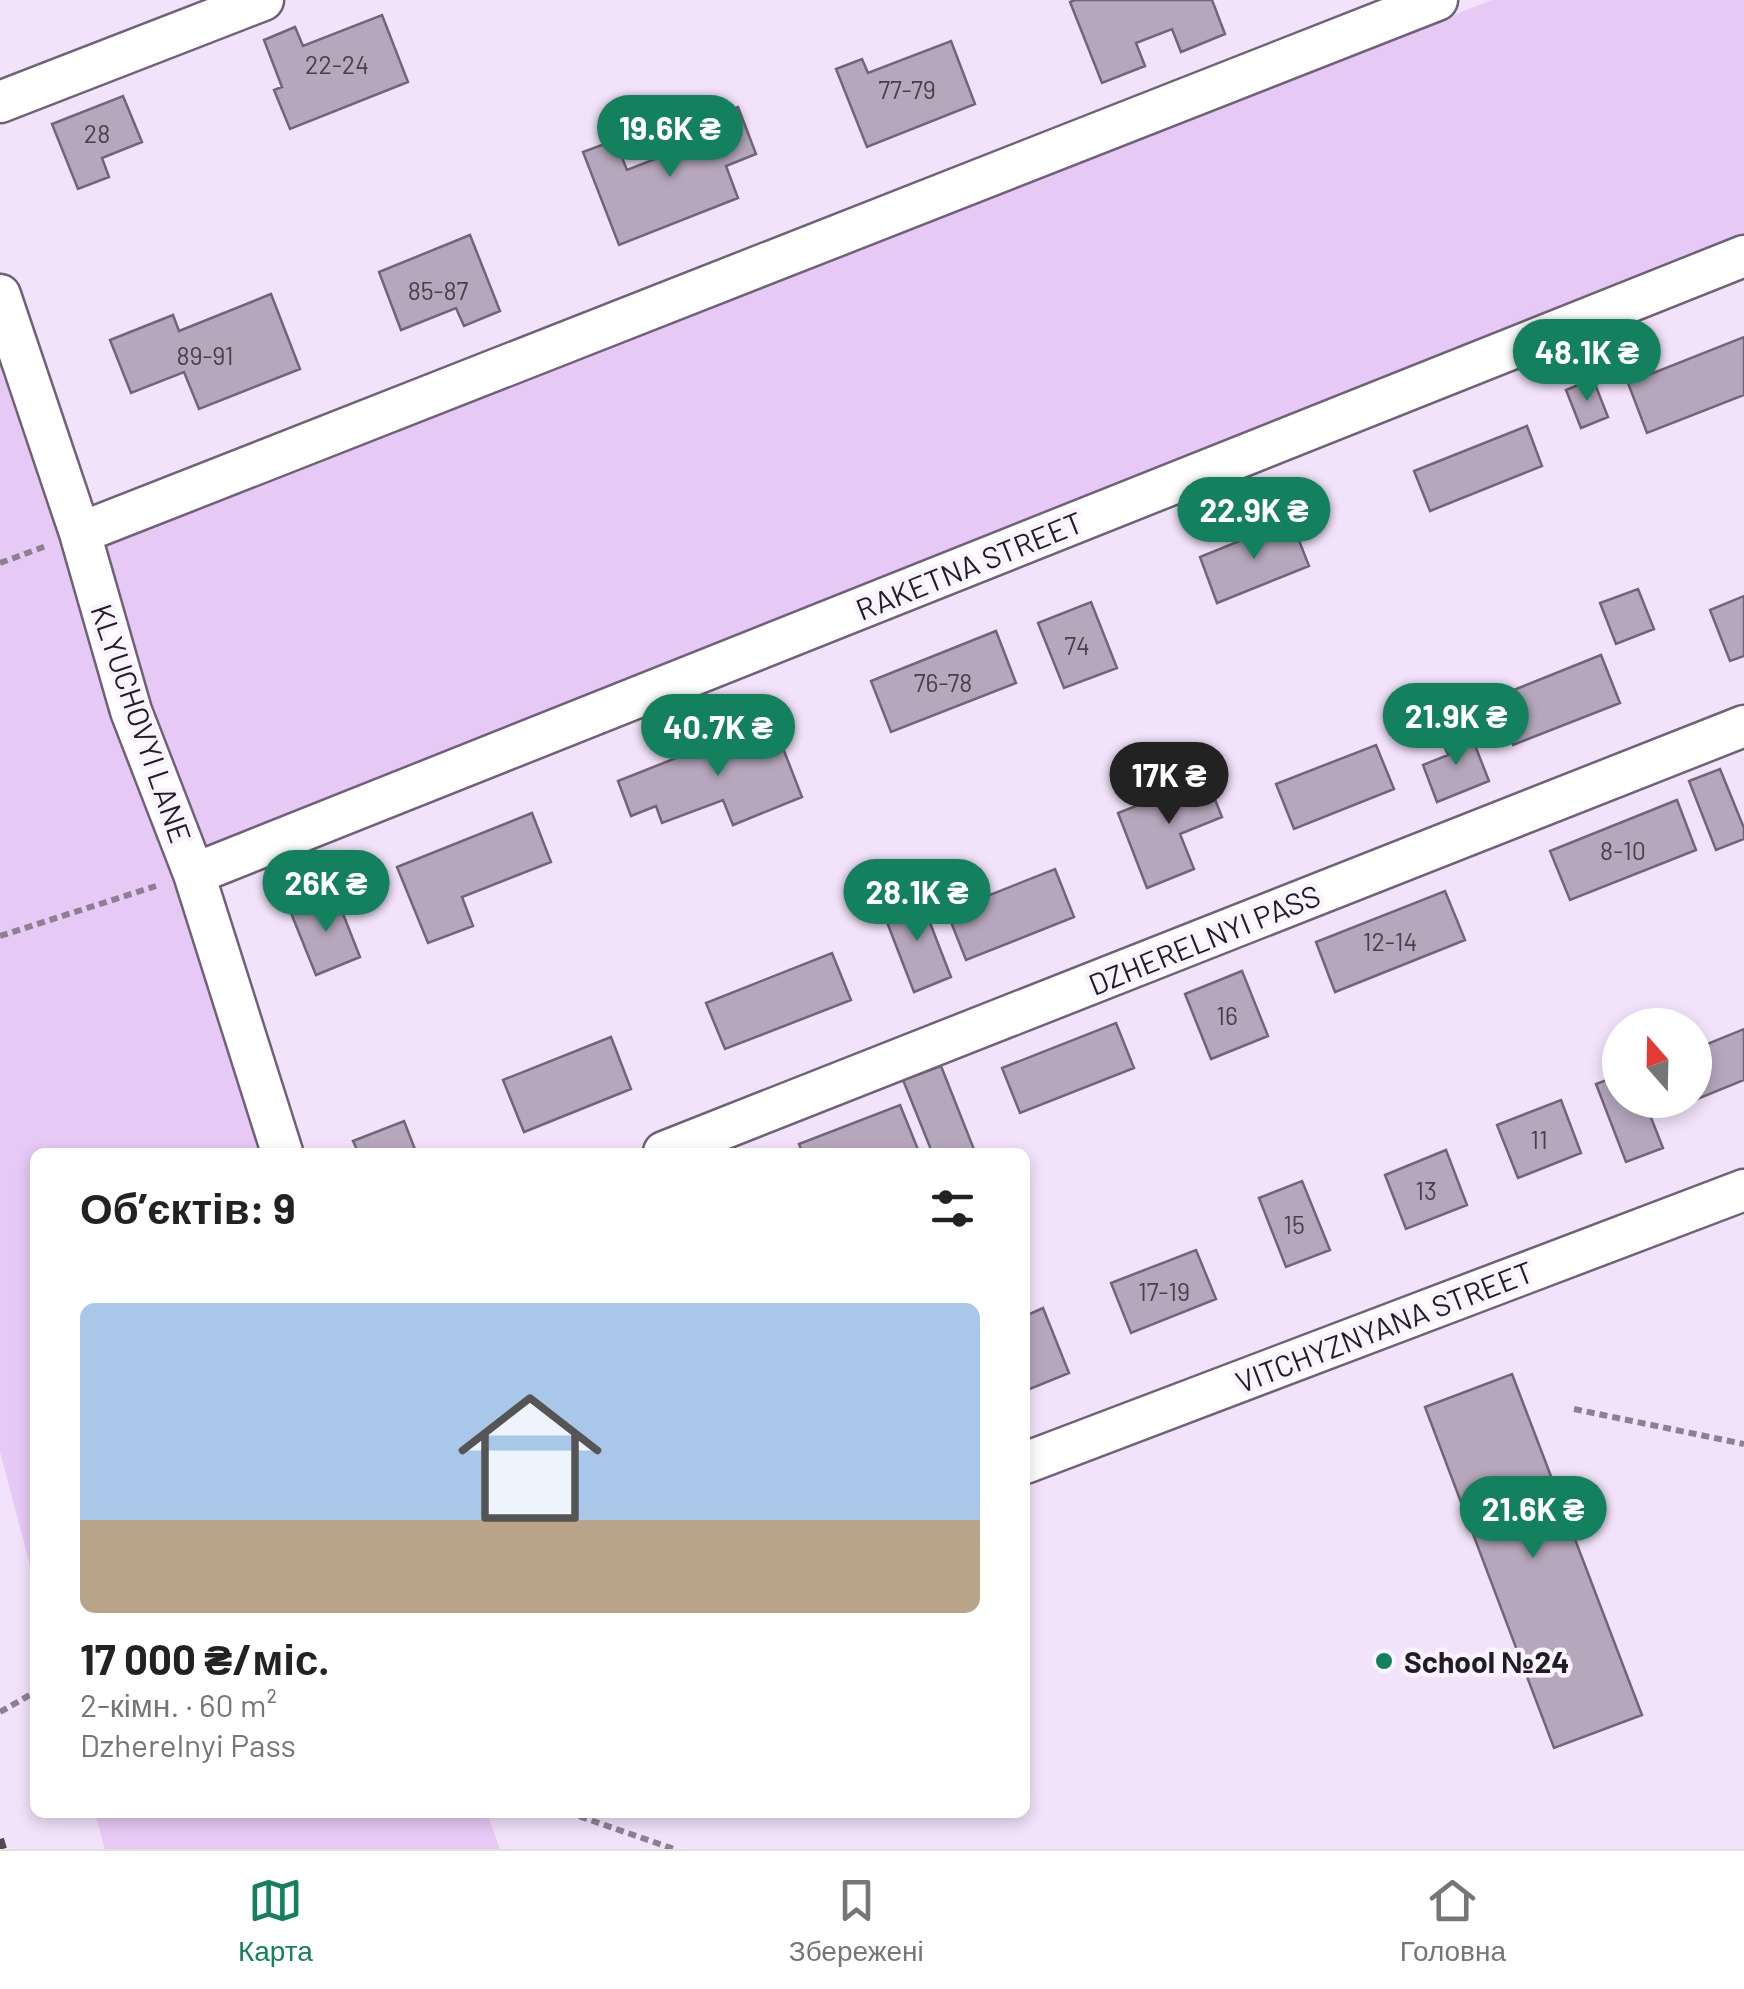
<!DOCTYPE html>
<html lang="uk">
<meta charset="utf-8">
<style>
:root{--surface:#fff;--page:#f2f2f2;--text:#222;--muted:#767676;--line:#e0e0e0;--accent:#14815e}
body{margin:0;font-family:Barlow,sans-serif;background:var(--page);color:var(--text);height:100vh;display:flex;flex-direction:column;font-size:38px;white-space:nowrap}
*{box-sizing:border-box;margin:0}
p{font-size:32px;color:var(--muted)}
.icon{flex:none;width:55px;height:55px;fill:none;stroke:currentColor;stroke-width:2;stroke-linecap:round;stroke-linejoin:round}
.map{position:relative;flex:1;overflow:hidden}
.panel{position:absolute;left:30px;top:1148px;width:1000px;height:670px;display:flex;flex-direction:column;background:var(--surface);border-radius:15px;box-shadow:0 5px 15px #0003}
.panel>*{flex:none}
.needle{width:65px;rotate:340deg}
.controls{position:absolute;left:1602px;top:1008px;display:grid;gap:20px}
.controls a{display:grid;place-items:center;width:110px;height:110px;border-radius:50%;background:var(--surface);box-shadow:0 5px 15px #0003;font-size:50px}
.price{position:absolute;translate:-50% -85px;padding:0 22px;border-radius:35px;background:var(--accent);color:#fff;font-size:32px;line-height:65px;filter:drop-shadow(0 2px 5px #0008)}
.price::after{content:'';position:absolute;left:50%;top:60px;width:30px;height:22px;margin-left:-15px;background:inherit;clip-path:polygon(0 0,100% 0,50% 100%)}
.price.selected{background:#222;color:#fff}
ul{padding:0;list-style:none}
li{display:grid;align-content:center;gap:20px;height:530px;padding:0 50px}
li+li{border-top:2px solid var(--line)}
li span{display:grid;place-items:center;height:310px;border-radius:15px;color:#555}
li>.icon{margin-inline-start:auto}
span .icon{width:180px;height:180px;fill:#fffc;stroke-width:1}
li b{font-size:42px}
h2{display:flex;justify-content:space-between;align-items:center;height:120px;padding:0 50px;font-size:42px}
.tab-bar{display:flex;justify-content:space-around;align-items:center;height:140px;border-top:2px solid var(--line);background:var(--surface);font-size:28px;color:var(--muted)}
.tab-bar a{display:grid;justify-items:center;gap:5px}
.tab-bar .selected{color:var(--accent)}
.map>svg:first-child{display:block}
.green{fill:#e7c9f5}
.building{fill:#b6a7bd;stroke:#736579;stroke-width:2.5}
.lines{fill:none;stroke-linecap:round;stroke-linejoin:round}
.minor-casing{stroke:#6f6176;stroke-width:45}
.path{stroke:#8c8191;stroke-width:6;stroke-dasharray:8 5;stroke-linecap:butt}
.minor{stroke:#fff;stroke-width:40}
.rail{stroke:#4f4753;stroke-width:8;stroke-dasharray:15 8;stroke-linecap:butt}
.poi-dot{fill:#14815e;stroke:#f9f3fd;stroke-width:4}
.labels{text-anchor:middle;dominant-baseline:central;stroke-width:9;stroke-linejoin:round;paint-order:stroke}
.number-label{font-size:25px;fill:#473f4b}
.street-label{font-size:30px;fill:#221c25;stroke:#f9f3fd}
.poi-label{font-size:30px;font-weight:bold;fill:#221c25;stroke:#f9f3fd;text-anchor:start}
</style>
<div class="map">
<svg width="1744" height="1849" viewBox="0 0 1744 1849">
<rect width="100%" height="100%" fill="#f2e2fa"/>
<path class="green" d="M 1492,0 L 1744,0 L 1744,237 L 174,867 L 266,1152 L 35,1152 L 35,1584 L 0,1452 L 0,342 L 71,556 Z
M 95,1813 L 487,1813 L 500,1849 L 105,1849 Z"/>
<path class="building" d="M 1075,0 L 1212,0 L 1225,34 L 1181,52 L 1172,29 L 1136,43 L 1145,66 L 1102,83 L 1070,2 Z
M 382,15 L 408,82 L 290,129 L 274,90 L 282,87 L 264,40 L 295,27 L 303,46 Z
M 951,41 L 975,104 L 867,147 L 836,69 L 862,59 L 868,73 Z
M 123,96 L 142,142 L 102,158 L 109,177 L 78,189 L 52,124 Z
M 738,107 L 756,154 L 726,166 L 738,198 L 619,245 L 583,152 L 615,140 L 627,170 L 719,134 L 712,117 Z
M 470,235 L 500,311 L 464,326 L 456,308 L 401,330 L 379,272 Z
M 271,294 L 300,369 L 199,409 L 184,372 L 131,393 L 110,340 L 173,315 L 179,331 Z
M 1744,337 L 1744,395 L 1647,433 L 1628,383 Z
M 1593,379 L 1608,417 L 1581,428 L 1566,390 Z
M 1527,426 L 1542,466 L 1430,511 L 1414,471 Z
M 1291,520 L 1309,566 L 1217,603 L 1200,557 Z
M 1638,589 L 1654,629 L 1616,644 L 1600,603 Z
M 1744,596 L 1744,656 L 1730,661 L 1710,610 Z
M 1091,602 L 1117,668 L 1064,688 L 1038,623 Z
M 996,631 L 1016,683 L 891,732 L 871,681 Z
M 1601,655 L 1620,703 L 1513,745 L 1494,698 Z
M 772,720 L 802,797 L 733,825 L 723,800 L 662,823 L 656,806 L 631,816 L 618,781 Z
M 1469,730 L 1489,781 L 1437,802 L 1423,765 L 1448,755 L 1442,740 Z
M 1376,745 L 1394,789 L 1294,829 L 1276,784 Z
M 1202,767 L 1222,817 L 1180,834 L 1194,869 L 1147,888 L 1118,813 L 1177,790 L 1172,778 Z
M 1720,769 L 1744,828 L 1744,839 L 1716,850 L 1689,781 Z
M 1677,800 L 1696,850 L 1570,900 L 1550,851 Z
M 532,813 L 551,862 L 462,897 L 473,926 L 428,943 L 397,867 Z
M 1055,869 L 1074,917 L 966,960 L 947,912 Z
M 1445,891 L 1465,940 L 1335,992 L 1316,942 Z
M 336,896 L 360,957 L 316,975 L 291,913 Z
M 920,897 L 951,977 L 914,992 L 883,912 Z
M 832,953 L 851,1000 L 725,1049 L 706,1003 Z
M 1242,971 L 1268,1036 L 1211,1059 L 1185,994 Z
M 1116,1023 L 1134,1068 L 1020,1113 L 1002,1068 Z
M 1744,1029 L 1744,1080 L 1695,1100 L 1695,1049 Z
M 611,1037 L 631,1089 L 524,1132 L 503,1080 Z
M 941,1066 L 975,1152 L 932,1152 L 903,1080 Z
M 1620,1075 L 1620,1100 L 1644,1100 L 1663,1148 L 1626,1162 L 1596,1084 Z
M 1561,1100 L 1581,1153 L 1518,1178 L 1497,1125 Z
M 900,1105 L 919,1152 L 802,1152 L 799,1144 Z
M 404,1121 L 416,1152 L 358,1152 L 353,1141 Z
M 1446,1150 L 1467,1205 L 1406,1229 L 1385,1175 Z
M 1302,1181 L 1330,1250 L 1286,1267 L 1259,1198 Z
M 1196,1250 L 1216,1299 L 1131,1333 L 1111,1283 Z
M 1043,1308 L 1069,1373 L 1025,1391 L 1025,1316 Z
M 1512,1374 L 1642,1715 L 1554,1748 L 1425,1407 Z"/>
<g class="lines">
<g class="minor-casing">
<path id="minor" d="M 0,102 L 263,0
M 0,295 L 80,533 L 131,711 L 194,874 L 282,1152
M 80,533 L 1437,0
M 194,874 L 1744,256
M 664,1152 L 1744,726
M 1025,1463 L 1744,1190"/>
</g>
<path class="path" d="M 0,563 L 46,546
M 0,936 L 156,886
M 1574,1409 L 1744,1444
M 0,1712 L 35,1692
M 567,1812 L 674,1849"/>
<use href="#minor" class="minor"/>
<path class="rail" d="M 0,1839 L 3,1849"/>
</g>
<circle class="poi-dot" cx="1384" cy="1661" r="10"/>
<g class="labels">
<g class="number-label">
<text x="337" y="64">22-24</text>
<text x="907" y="89">77-79</text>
<text x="97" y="133">28</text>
<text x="438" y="290">85-87</text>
<text x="205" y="355">89-91</text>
<text x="1077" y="645">74</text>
<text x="943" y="682">76-78</text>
<text x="1623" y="850">8-10</text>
<text x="1390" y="941">12-14</text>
<text x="1227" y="1015">16</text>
<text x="1539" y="1139">11</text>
<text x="1426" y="1190">13</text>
<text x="1294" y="1224">15</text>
<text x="1164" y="1291">17-19</text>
</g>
<g class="street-label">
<text transform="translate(969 565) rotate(-22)">RAKETNA STREET</text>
<text transform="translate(142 723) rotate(71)">KLYUCHOVYI LANE</text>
<text transform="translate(1204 939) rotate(-22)">DZHERELNYI PASS</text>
<text transform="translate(1384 1326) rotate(-21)">VITCHYZNYANA STREET</text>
</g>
<g class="poi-label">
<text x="1404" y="1661">School №24</text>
</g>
</g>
</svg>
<div class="controls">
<a><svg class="needle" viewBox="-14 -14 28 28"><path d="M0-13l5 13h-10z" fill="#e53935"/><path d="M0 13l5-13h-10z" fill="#767676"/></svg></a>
</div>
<b class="price" style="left:670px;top:180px">19.6K ₴</b>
<b class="price" style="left:1587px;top:404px">48.1K ₴</b>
<b class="price" style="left:1254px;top:562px">22.9K ₴</b>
<b class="price" style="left:1456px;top:768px">21.9K ₴</b>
<b class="price" style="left:718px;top:779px">40.7K ₴</b>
<b class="price selected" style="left:1169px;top:827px">17K ₴</b>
<b class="price" style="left:326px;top:935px">26K ₴</b>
<b class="price" style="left:917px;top:944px">28.1K ₴</b>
<b class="price" style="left:1533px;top:1561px">21.6K ₴</b>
<section class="panel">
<h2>Об’єктів: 9<svg class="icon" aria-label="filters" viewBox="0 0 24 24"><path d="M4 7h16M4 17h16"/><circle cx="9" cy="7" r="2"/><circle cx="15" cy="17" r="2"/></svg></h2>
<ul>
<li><span style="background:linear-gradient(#a9c7e8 70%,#b9a48a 0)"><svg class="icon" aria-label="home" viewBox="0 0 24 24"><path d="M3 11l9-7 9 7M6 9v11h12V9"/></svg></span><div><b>17 000 ₴/міс.</b><p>2-кімн. · 60 m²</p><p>Dzherelnyi Pass</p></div></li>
</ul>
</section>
</div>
<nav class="tab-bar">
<a class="selected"><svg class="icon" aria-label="map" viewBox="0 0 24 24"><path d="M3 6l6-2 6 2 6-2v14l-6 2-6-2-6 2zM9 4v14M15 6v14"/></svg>Карта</a>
<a><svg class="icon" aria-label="saved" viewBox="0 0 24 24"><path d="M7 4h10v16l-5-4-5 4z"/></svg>Збережені</a>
<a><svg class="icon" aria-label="home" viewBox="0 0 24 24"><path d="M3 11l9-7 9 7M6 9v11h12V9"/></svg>Головна</a>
</nav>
